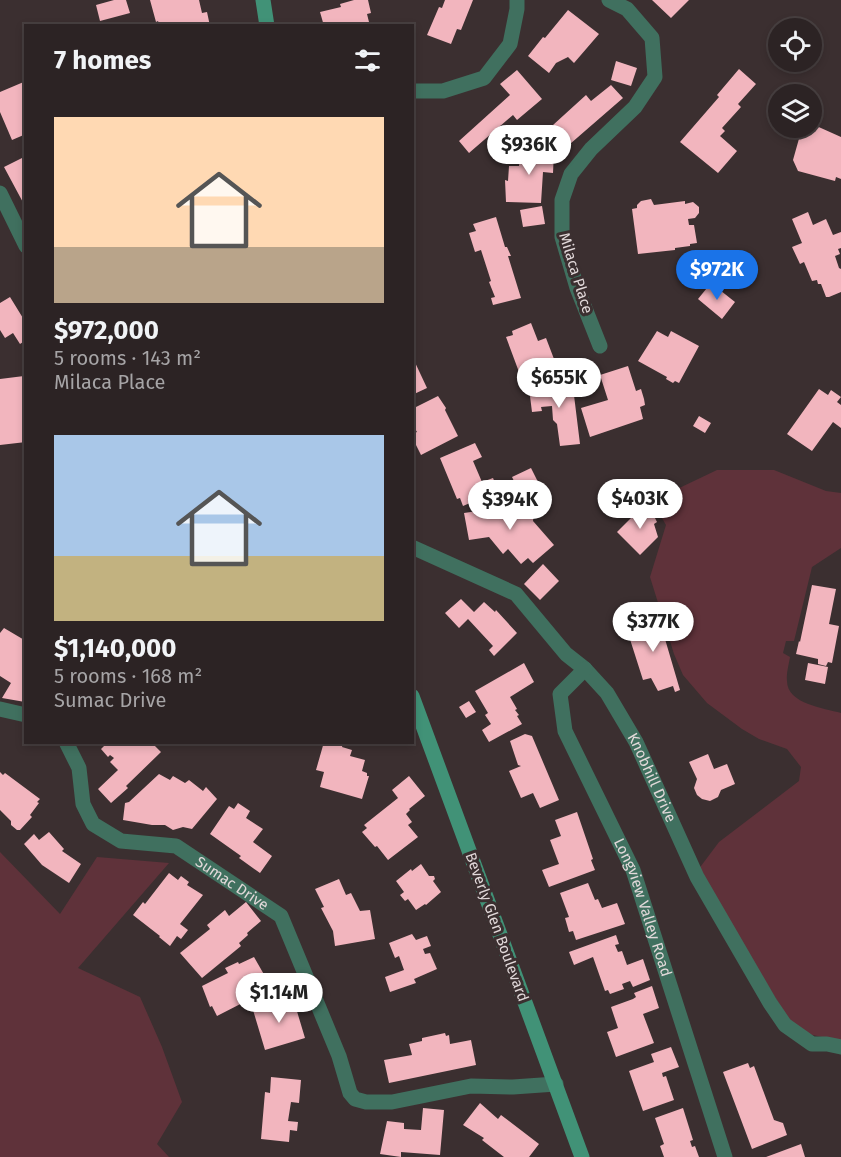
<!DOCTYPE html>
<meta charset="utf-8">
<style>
:root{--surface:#2c2324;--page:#382f31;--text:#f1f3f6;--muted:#a6a4a6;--line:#484041;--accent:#1a73e8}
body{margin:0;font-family:"Fira Sans",sans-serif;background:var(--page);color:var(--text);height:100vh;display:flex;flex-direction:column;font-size:22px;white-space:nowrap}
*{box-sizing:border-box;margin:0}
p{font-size:20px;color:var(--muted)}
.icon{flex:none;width:33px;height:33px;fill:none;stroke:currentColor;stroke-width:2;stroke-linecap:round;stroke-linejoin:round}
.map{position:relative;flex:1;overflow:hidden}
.details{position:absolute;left:24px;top:24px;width:390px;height:720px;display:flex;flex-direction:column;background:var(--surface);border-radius:0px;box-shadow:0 3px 9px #0003,0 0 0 2px var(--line)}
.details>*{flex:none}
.controls{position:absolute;left:768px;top:18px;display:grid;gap:12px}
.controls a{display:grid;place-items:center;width:54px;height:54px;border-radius:50%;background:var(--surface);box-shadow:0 3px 9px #0003,0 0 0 2px var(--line);font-size:30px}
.price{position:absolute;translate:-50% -51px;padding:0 14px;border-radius:21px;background:#fff;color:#222;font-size:20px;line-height:39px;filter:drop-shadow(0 2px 3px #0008)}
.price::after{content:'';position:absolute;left:50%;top:36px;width:18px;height:14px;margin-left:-9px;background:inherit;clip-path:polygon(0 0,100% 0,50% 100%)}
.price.on{background:var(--accent);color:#fff}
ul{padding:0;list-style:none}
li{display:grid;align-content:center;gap:12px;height:318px;padding:0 30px}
li span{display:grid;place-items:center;height:186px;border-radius:0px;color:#555}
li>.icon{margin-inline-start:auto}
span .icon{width:108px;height:108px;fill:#fffc;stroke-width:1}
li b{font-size:26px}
h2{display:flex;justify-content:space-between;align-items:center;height:72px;padding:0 30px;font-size:26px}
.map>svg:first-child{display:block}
.green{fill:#5f323a}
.building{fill:#f2b5be}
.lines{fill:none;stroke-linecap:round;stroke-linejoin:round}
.street{stroke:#40705f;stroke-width:15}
.secondary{stroke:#419277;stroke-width:15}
.labels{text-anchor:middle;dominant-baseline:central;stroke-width:6;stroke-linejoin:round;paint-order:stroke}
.street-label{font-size:15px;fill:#e2d9da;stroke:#3b2f30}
</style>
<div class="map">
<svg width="841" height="1157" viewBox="0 0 841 1157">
<rect width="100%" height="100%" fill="#3b2f30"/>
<path class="green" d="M 717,470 L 774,470 L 826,491 L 841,493 L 841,548 L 812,567 L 794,641 L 786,641 L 783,653 L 790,657 C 789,664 786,673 787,681 C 787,704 824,708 841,713 L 841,1041 L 808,1034 L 790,1022 L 698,870 L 719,842 L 799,781 L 801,767 L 787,749 L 759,739 L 742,729 L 707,703 L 683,675 L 674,654 L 650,577 L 666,525 L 652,501 Z
M 0,852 L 60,914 L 97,857 L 169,863 L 78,968 L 140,997 L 162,1047 L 182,1102 L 157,1144 L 169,1157 L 0,1157 Z"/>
<path class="building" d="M 114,0 L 126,0 L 130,13 L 100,21 L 96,5 Z
M 150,0 L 199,0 L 202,13 L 207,12 L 210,26 L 160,26 L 158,21 L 156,22 Z
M 354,0 L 368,0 L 371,13 L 367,14 L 370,26 L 324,26 L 320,12 L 341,7 L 340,4 Z
M 445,0 L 473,0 L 461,30 L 457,29 L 451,44 L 427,35 L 439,7 L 442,8 Z
M 652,0 L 689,0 L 671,18 Z
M 568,10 L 599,34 L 574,63 L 568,57 L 556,63 L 549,73 L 528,56 L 543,37 L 545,38 Z
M 616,61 L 637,68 L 631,86 L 611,80 Z
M 739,69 L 756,84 L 738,104 L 741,107 L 722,128 L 725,131 L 720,136 L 737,151 L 718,173 L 680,142 L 719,97 L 717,95 Z
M 517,70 L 542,99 L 517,120 L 513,115 L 469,153 L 459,141 L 510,95 L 500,84 Z
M 26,81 L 26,134 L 12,140 L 0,112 L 0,92 Z
M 611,85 L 623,98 L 570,144 L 553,125 L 586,95 L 591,101 Z
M 812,124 L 841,137 L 841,179 L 836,177 L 835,181 L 798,171 L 793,160 L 802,128 L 812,128 Z
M 521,149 L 554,151 L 553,173 L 543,172 L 541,203 L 506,202 L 505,180 L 508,181 L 509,166 L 519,166 Z
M 26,156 L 26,208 L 4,167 Z
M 651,199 L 654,205 L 685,201 L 685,204 L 693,202 L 699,207 L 699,213 L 695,218 L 688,219 L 689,225 L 694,225 L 697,243 L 690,244 L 690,246 L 675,248 L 675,250 L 638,254 L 632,209 L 637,208 L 637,205 L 641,201 Z
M 542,206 L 545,224 L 523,227 L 520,210 Z
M 808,212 L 813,225 L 826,219 L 833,235 L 841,232 L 841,248 L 838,249 L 840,254 L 835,256 L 839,268 L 841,269 L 841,292 L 829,297 L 826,297 L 821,284 L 818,284 L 817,280 L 812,281 L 804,262 L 800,264 L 792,247 L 802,243 L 792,219 Z
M 496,217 L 505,247 L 507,247 L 511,256 L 508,256 L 521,298 L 493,305 L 491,298 L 495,297 L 489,282 L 491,281 L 481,250 L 475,252 L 469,233 L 476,231 L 473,224 Z
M 711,283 L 735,302 L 722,319 L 698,299 Z
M 10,297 L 26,323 L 26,340 L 20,344 L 13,333 L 5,338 L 0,330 L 0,303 Z
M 531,323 L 538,341 L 546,338 L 554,359 L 519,372 L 506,337 L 513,335 L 512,331 Z
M 657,331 L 668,337 L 671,331 L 699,346 L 679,383 L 675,381 L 673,383 L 666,379 L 667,377 L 638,361 Z
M 412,356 L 427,388 L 412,395 Z
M 628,366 L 636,391 L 641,389 L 644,399 L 645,405 L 640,407 L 643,419 L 590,437 L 581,408 L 608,400 L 600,375 Z
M 24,376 L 26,442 L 0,445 L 0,379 Z
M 572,379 L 580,444 L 560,446 L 557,424 L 553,420 L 552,406 L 541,407 L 542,411 L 532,412 L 529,388 L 554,385 L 553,381 Z
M 819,389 L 828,395 L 831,390 L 841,397 L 837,402 L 841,405 L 841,428 L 833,422 L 812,451 L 787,434 Z
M 438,396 L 446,408 L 445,410 L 458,436 L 421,455 L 412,437 L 412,434 L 417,432 L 412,424 L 412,409 Z
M 699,416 L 711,423 L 705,433 L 693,426 Z
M 475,443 L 482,457 L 473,461 L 482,482 L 493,478 L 500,495 L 478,503 L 477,500 L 463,506 L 460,498 L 457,499 L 440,458 Z
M 531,468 L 541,488 L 525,496 L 522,490 L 519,491 L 512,477 Z
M 647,502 L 657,522 L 654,524 L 658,537 L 640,555 L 617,532 Z
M 518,505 L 528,505 L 534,513 L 533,521 L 554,545 L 533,563 L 528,558 L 521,564 L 508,549 L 503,554 L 489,537 L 469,540 L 464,513 Z
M 543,564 L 559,581 L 540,600 L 524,584 Z
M 812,585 L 836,589 L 829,624 L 839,626 L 832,663 L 828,662 L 826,666 L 818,664 L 818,659 L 796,654 L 799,641 L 800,642 Z
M 461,599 L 474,612 L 484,602 L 495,612 L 496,610 L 517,633 L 494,656 L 489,650 L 493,646 L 468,619 L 459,628 L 445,613 Z
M 653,614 L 655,623 L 660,622 L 680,690 L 675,692 L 673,686 L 658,691 L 651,678 L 643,680 L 628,633 L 636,631 L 633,619 Z
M 4,628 L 26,641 L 25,702 L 2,698 L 11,683 L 0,676 L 0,633 Z
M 524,663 L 534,682 L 510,697 L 517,709 L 515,710 L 519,715 L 517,716 L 522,724 L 489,742 L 482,730 L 491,724 L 485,715 L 488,713 L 475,691 Z
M 808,663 L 828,667 L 825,684 L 805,680 Z
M 469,701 L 476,712 L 466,718 L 459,707 Z
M 525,734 L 532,736 L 559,800 L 540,808 L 533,793 L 521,798 L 509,771 L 521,766 L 518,765 L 510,741 Z
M 108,742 L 143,742 L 142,745 L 145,742 L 151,742 L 161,752 L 126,786 L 128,788 L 111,803 L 98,789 L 118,770 L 110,762 L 114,758 L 110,755 L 108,757 L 101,749 Z
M 324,742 L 343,743 L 342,747 L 352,750 L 350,756 L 365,760 L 362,771 L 367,773 L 367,776 L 369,776 L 362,799 L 320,787 L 324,772 L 316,770 Z
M 708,754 L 714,769 L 727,764 L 735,784 L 721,790 L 718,797 L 710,801 L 702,799 L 697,795 L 694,788 L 697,779 L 689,762 Z
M 0,772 L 3,775 L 5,773 L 40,799 L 37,802 L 39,803 L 30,815 L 32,817 L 20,830 L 17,830 L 11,825 L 11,821 L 0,810 Z
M 159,774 L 170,780 L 173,776 L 185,783 L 189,780 L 203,791 L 206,787 L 217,799 L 192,829 L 183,827 L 173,830 L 165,825 L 152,825 L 123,820 L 125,803 L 129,802 Z
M 409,776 L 425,796 L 409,809 L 410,810 L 406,814 L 412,822 L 408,825 L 418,837 L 388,860 L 377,846 L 375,847 L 362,832 L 367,828 L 364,825 L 398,798 L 392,790 Z
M 238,803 L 250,811 L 246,818 L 263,829 L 253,842 L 272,856 L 260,873 L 239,858 L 241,856 L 210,834 L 229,806 L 234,809 Z
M 577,812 L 593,859 L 591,860 L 595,870 L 549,887 L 542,870 L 559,864 L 550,840 L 561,836 L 555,820 Z
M 49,832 L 64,849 L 62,851 L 81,864 L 69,883 L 42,865 L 24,844 L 34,834 L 39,840 Z
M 421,864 L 429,876 L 434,876 L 435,879 L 433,881 L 441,892 L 426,905 L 425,904 L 416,910 L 408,899 L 405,901 L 400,895 L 404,892 L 396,881 L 411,869 L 412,871 Z
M 169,873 L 178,880 L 181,876 L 189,882 L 187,885 L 203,895 L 180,924 L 188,930 L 181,939 L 177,936 L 170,946 L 159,937 L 160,936 L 133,915 L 143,902 L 145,904 Z
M 339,879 L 346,895 L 351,893 L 360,911 L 370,910 L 375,939 L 335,946 L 333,931 L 321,908 L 324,907 L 315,889 Z
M 588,883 L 595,900 L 598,899 L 602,908 L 617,903 L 625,924 L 576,940 L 573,931 L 569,932 L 565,918 L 569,917 L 560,893 Z
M 246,902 L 261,921 L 247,933 L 248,935 L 239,943 L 241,946 L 202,978 L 180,953 L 210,929 L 207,925 L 225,910 L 229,916 Z
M 412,934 L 416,940 L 427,936 L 431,946 L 423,949 L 425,954 L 430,953 L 437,969 L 414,979 L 416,983 L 390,992 L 385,977 L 404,970 L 399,956 L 395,958 L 389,943 Z
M 616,935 L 619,944 L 615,945 L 618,952 L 622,951 L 627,965 L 643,959 L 650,980 L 633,987 L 630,981 L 622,984 L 624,989 L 610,994 L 608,990 L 605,991 L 593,957 L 574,965 L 569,952 Z
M 254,957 L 270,985 L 258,991 L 260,994 L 217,1016 L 212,1006 L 210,1007 L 202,986 L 228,973 L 225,968 L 238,962 L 239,964 Z
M 652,986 L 659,1008 L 643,1014 L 654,1043 L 616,1057 L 607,1032 L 618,1028 L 611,1007 L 633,999 L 636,997 L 634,993 Z
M 293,998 L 305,1038 L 265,1050 L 253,1010 Z
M 445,1033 L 446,1036 L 449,1035 L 450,1044 L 471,1040 L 476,1065 L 389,1083 L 384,1060 L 412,1055 L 409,1044 L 422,1041 L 422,1038 Z
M 671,1047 L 679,1067 L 662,1073 L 663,1077 L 666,1076 L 674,1100 L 643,1111 L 629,1071 L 654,1062 L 651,1054 Z
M 748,1063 L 750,1068 L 754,1066 L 774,1120 L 783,1123 L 787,1135 L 752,1149 L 723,1072 Z
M 271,1077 L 301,1080 L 299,1103 L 291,1102 L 288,1121 L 298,1122 L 297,1131 L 290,1130 L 289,1142 L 261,1139 L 265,1092 L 270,1093 Z
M 480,1103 L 498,1119 L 501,1115 L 539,1144 L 529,1157 L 504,1157 L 482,1140 L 484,1138 L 463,1125 Z
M 423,1108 L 444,1110 L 440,1155 L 401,1152 L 401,1157 L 380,1154 L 387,1121 L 404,1123 L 404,1129 L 421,1130 Z
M 683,1108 L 693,1140 L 690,1141 L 692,1147 L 695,1146 L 699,1157 L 664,1157 L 660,1146 L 664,1144 L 655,1118 Z
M 801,1144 L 805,1157 L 766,1157 Z"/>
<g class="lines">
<g class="street">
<path d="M 412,91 L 443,91 L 484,78 L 510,44 L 517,9 L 517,0"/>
<path d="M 0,193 L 26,246"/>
<path d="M 600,346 L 577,288 L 562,237 L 562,200 L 571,174 L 591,149 L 635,107 L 655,77 L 652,38 L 627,9 L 609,0"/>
<path id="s1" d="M 412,547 L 516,594 L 566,654 L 585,669 L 607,693 L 636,742 L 697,877 L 770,1003 L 785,1025 L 812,1044 L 827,1044 L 841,1047"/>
<path id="s2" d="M 585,669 L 560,694 L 565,731 L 633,870 L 725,1157"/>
<path d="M 0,709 L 26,715"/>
<path id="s3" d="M 66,742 L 79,768 L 83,804 L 93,824 L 121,841 L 176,846 L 281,916 L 339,1056 L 350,1093 L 355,1099 L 366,1102 L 392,1102 L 471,1086 L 513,1087 L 556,1084"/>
</g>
<path class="secondary" d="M 263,0 L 267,26
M 412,696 L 582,1157"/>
</g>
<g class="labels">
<g class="street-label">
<text transform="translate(576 273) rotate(73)">Milaca Place</text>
<text stroke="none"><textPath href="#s1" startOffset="345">Knobhill Drive</textPath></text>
<text stroke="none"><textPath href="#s3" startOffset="243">Sumac Drive</textPath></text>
<text stroke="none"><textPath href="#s2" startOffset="266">Longview Valley Road</textPath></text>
<text transform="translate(497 927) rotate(70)">Beverly Glen Boulevard</text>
</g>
</g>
</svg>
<div class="controls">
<a><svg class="icon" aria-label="locate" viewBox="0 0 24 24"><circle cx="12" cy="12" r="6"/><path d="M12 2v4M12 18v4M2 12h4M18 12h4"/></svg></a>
<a><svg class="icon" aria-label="layers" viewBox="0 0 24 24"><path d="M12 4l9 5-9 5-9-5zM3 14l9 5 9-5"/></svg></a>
</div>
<b class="price" style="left:529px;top:176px">$936K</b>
<b class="price on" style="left:717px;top:301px">$972K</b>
<b class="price" style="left:559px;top:409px">$655K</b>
<b class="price" style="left:640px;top:530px">$403K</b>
<b class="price" style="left:510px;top:531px">$394K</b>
<b class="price" style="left:653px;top:653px">$377K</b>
<b class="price" style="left:279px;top:1024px">$1.14M</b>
<section class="details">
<h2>7 homes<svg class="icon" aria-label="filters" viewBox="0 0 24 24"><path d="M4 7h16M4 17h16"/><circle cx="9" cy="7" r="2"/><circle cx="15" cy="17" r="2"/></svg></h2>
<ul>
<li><span style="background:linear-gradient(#ffd9b3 70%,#b9a48a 0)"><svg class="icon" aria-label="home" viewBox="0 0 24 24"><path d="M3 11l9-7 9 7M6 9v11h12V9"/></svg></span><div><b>$972,000</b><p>5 rooms · 143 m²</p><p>Milaca Place</p></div></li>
<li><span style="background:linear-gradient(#a9c7e8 65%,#c2b280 0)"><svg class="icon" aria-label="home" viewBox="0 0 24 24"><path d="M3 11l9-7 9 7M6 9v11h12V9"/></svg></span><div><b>$1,140,000</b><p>5 rooms · 168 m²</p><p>Sumac Drive</p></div></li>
</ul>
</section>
</div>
